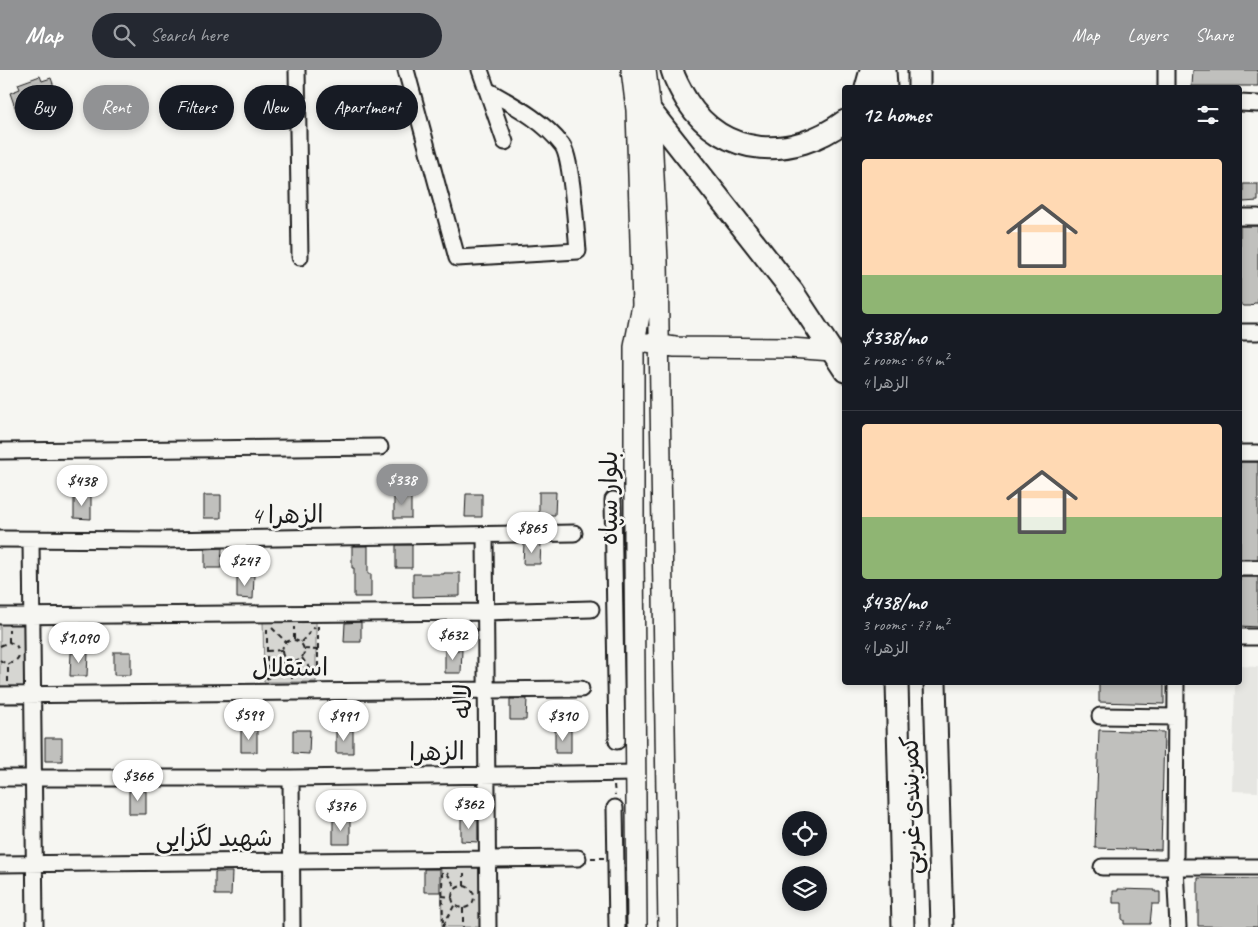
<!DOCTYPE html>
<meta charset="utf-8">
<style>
:root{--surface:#171b24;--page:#242831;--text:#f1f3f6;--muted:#9ea1a6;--line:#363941;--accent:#919294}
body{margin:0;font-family:Caveat,"Playpen Sans Arabic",sans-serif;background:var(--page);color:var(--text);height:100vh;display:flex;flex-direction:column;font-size:19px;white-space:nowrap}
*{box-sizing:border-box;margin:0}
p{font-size:16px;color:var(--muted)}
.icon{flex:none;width:28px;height:28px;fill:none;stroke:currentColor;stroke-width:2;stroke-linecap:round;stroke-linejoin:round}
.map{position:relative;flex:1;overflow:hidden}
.drawer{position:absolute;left:842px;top:15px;width:400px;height:600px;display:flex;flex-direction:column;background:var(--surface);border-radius:5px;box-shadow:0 2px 8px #0003}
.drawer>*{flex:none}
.guide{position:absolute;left:15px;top:15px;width:475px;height:45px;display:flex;gap:10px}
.controls{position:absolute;left:782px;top:741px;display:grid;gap:10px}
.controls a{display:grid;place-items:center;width:45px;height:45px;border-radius:50%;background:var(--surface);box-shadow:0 2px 8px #0003;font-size:25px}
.price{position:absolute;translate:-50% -42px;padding:0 11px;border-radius:18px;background:#fff;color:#222;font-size:16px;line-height:32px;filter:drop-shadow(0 1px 2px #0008)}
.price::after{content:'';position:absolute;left:50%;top:30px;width:15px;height:11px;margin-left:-8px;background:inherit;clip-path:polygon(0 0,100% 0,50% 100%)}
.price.active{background:var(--accent);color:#fff}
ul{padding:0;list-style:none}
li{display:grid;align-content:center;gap:10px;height:265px;padding:0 20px}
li+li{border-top:1px solid var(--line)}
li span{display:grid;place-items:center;height:155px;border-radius:5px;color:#555}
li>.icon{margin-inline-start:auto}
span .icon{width:90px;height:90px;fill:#fffc;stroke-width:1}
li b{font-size:21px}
h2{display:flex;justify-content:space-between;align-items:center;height:60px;padding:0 20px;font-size:21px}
.pill{padding:0 18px;border-radius:22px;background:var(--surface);box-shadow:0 2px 8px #0003;font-size:18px;line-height:45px}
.pill.active{background:var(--accent);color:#fff}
header{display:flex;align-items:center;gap:30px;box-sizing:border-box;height:70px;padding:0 25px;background:var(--accent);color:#fff}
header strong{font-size:24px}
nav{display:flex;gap:28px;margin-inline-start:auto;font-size:18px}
.search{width:350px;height:45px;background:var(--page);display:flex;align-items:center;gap:12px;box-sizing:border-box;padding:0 18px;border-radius:28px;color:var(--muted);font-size:19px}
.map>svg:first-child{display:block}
.built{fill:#e6e6e2}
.green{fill:#d6d6d2;stroke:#797977}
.building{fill:#c0c0bd;stroke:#1c1c1c}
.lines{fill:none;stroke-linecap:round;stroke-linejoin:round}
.minor-casing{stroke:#1c1c1c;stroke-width:19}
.major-casing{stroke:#1c1c1c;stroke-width:22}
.highway-casing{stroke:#1c1c1c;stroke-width:25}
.path{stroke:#1c1c1c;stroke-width:2;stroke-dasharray:5 4;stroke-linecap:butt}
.minor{stroke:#f6f6f2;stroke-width:15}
.major{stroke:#f6f6f2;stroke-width:19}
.highway{stroke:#f6f6f2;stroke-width:21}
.labels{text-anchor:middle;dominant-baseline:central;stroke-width:5;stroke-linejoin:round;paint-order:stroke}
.street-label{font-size:25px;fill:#1c1c1c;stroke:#f6f6f2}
</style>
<header>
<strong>Map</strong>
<div class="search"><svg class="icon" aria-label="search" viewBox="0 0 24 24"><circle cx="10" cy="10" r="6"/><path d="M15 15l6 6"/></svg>Search here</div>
<nav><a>Map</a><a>Layers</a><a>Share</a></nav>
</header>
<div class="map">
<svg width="1258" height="857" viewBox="0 0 1258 857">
<rect width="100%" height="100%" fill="#f6f6f2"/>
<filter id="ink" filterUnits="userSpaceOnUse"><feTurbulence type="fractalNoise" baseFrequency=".02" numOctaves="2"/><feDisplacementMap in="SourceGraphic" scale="10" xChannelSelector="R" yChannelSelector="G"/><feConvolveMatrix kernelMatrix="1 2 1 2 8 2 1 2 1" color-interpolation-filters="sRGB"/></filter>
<g filter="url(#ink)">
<path class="built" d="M 1240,596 L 1258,597 L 1258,722 L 1232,721 L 1235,613 L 1240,612 Z"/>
<path class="green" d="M 0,550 L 29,550 L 29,616 L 0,616 Z
M 263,551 L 316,551 L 316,612 L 264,612 Z
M 484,796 L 486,857 L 442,857 L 441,797 Z"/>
<path class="building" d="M 1193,0 L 1258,0 L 1258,16 L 1192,16 Z
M 40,6 L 42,11 L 51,8 L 58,28 L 44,33 L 46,40 L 36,43 L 33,37 L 17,43 L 10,23 L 20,19 L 18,14 Z
M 1243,114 L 1258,114 L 1258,131 L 1243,132 Z
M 1240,156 L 1258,156 L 1258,233 L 1254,233 L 1251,236 L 1244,236 L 1240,233 Z
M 1240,392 L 1258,392 L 1258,489 L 1240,489 Z
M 539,422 L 556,422 L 555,445 L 539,445 Z
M 466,424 L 482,424 L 482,447 L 465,447 Z
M 74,425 L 91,426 L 91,449 L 74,448 Z
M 204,425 L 221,425 L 221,448 L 204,448 Z
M 394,425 L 411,425 L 411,448 L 394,448 Z
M 524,473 L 541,473 L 540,494 L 523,494 Z
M 396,475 L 412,475 L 412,498 L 396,498 Z
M 352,476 L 368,476 L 368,504 L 371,504 L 371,527 L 354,527 L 354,498 L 352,498 Z
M 222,478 L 221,498 L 205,498 L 205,479 Z
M 444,503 L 460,503 L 460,526 L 413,527 L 413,504 L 444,504 Z
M 237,505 L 254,505 L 253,529 L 237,528 Z
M 1240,507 L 1258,507 L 1258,557 L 1240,556 Z
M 361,552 L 361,572 L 344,572 L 345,553 Z
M 445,580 L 462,580 L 461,603 L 445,603 Z
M 114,582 L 131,582 L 131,605 L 114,605 Z
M 71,583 L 88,583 L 87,606 L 70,606 Z
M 1099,612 L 1164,612 L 1164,634 L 1099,632 Z
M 510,629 L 527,629 L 526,650 L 510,650 Z
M 241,659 L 257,659 L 257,682 L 241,682 Z
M 293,660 L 310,660 L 309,684 L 293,683 Z
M 336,660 L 353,660 L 353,683 L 336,683 Z
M 555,660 L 571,660 L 571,683 L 555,683 Z
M 1099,660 L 1164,662 L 1161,780 L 1095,778 Z
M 45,668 L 62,668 L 62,691 L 45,691 Z
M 129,721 L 146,721 L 146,744 L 129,744 Z
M 461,748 L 478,749 L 478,772 L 461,771 Z
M 333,750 L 350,751 L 350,774 L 333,774 Z
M 424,799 L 440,799 L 440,822 L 424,822 Z
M 215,802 L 232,802 L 231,825 L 215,825 Z
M 1198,808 L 1258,809 L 1258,857 L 1198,856 Z
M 1118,819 L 1155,820 L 1155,822 L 1160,822 L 1160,834 L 1152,834 L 1150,854 L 1124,854 L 1124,850 L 1122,850 L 1122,833 L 1113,833 L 1113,821 L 1118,821 Z"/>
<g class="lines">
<g class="minor-casing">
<path id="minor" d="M 297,0 L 300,187
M 406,0 L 457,188 L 578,181 C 576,160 572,88 562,75 C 543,50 513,35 487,20
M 480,0 L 505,72
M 1166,0 L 1166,18
M 1240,33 L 1258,34
M 1240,147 L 1258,147
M 1240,262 L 1258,262
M 0,381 L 380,377
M 1240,383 L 1258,383
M 613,430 L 617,671
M 485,466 L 488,857
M 0,469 L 164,470 L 574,463
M 31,470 L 35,857
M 1240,498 L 1258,498
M 0,546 L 485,542 L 591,539
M 1240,567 L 1258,567
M 1176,612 L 1175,797 L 1178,857
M 0,625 L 581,619
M 1100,646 L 1176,647
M 0,708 L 291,708 L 636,703
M 291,708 L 292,857
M 615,738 L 617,857
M 0,794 L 578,788
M 1102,797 L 1258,797"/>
</g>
<g class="major-casing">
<path id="major" d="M 631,0 L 636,40 L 642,235 L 634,277 L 634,482 L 637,857
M 646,0 L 651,41 L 658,192 L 668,857
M 647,273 L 675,277 L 790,278 L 832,281"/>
</g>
<g class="highway-casing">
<path id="highway" d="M 672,0 C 675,11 681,21 687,31 C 724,89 793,90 845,51
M 885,0 L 886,18
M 919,0 L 919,18
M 866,18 L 871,0
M 651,41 L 793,222 L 845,301
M 897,612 L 903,857
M 935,612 L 942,857"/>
</g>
<path class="path" d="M 318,556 L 318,608
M 272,558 L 286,572
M 294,569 L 294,557
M282 581a11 11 0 1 1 22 0a11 11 0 1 1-22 0Z
M 9,572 L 9,559
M 301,572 L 315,557
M 0,576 L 9,572 L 16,575 L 18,579
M 304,579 L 318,580
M 267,581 L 282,580
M 302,588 L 317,608
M 0,590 C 7,596 15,594 19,586
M 267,609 L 267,557
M 267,609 L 285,588
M 292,609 L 293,592
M 8,612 L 8,594
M 614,715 L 615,725
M 591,788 L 604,788
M 442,802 L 443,857
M 447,803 L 456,818
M452 827a11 11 0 1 1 22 0a11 11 0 1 1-22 0Z
M 464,816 L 464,803
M 442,826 L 452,827
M 463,838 L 463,857
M 443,856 L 455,834"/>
<use href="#minor" class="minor"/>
<use href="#major" class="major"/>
<use href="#highway" class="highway"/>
</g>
</g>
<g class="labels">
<g class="street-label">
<text transform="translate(609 428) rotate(-90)">بلوار سپاه</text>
<text transform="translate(287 445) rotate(-1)">الزهرا 4</text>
<text transform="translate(290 598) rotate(-1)">استقلال</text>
<text transform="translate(463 631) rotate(-90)">لاله</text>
<text transform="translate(437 682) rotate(-1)">الزهرا</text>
<text transform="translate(911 735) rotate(-91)">کمربندی غربی</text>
<text x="214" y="768">شهید لگزایی</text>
</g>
</g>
</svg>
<div class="controls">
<a><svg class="icon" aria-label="locate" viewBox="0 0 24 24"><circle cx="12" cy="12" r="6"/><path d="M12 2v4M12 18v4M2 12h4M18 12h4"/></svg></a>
<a><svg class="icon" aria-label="layers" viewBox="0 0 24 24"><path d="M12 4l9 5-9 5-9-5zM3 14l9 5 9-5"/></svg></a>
</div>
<b class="price active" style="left:402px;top:436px">$338</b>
<b class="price" style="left:82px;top:437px">$438</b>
<b class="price" style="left:532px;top:484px">$865</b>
<b class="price" style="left:245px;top:517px">$247</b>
<b class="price" style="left:453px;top:591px">$632</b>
<b class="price" style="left:79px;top:594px">$1,090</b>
<b class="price" style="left:249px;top:671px">$599</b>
<b class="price" style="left:344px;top:672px">$991</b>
<b class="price" style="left:563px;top:672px">$310</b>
<b class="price" style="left:138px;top:732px">$366</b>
<b class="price" style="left:469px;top:760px">$362</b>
<b class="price" style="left:341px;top:762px">$376</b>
<div class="guide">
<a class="pill">Buy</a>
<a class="pill active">Rent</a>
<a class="pill">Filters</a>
<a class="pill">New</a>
<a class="pill">Apartment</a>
</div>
<section class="drawer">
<h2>12 homes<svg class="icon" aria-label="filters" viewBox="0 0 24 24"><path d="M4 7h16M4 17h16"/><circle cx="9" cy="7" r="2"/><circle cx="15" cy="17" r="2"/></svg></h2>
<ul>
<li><span style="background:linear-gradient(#ffd9b3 75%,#8fb573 0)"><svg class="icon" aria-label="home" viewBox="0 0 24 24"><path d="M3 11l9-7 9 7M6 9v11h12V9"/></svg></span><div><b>$338/mo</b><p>2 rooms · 64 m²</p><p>الزهرا 4</p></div></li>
<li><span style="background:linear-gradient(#ffd9b3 60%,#8fb573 0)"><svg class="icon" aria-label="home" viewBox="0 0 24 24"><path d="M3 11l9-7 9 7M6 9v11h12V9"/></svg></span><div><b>$438/mo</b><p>3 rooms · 77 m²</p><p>الزهرا 4</p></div></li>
</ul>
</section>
</div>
